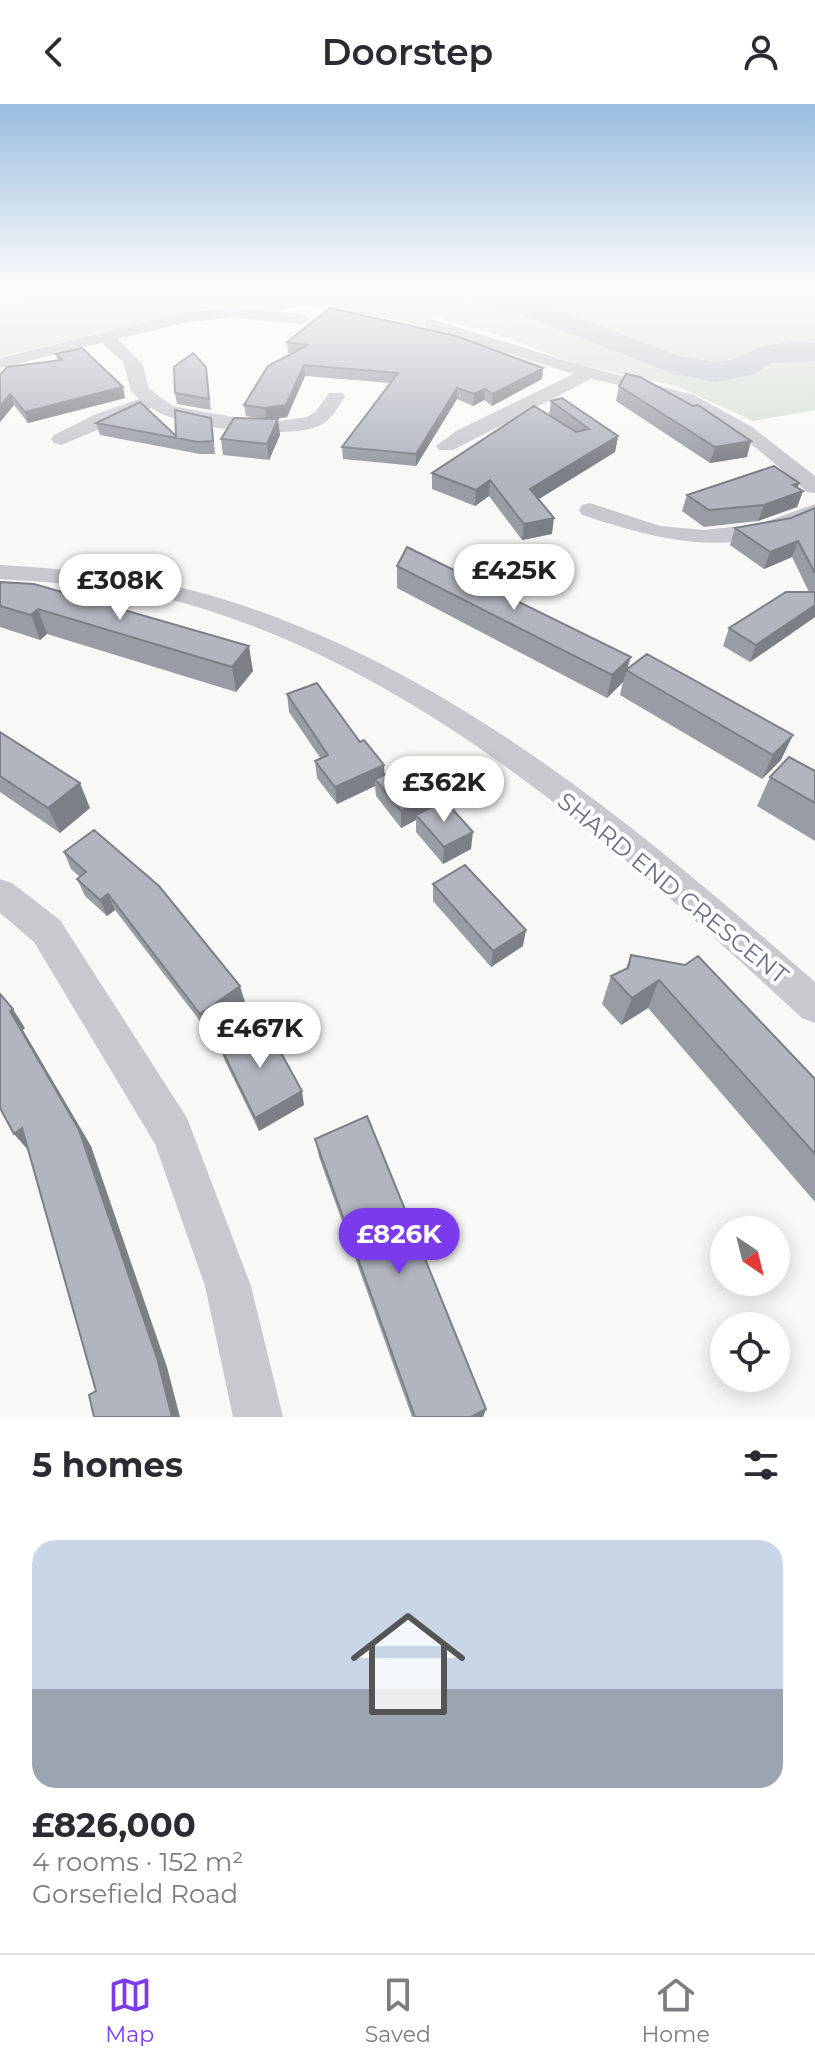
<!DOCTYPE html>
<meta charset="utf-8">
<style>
:root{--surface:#fff;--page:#f7f7f7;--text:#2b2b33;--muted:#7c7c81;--line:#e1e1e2;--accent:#7c3aed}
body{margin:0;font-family:Montserrat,sans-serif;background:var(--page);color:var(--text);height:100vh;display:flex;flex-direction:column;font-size:30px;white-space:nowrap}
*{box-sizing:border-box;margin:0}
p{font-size:26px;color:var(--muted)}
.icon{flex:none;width:44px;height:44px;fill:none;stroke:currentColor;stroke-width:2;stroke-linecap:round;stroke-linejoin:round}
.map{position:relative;height:1313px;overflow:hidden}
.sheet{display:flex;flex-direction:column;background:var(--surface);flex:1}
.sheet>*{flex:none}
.needle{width:52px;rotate:145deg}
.fabs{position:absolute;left:710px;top:1112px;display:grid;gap:16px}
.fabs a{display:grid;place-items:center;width:80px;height:80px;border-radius:50%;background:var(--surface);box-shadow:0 4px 20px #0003;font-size:40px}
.price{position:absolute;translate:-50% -68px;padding:0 18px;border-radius:28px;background:#fff;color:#222;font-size:26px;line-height:52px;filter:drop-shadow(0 2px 4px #0008)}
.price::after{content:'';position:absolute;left:50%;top:48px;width:24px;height:18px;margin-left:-12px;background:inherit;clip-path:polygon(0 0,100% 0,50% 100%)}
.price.selected{background:var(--accent);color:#fff}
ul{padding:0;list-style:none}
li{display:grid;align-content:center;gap:16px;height:424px;padding:0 32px}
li+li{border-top:2px solid var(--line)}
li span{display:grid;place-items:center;height:248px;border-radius:24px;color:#555}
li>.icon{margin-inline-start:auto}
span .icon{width:144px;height:144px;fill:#fffc;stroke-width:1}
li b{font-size:34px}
h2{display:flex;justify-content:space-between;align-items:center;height:96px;padding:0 32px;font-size:34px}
header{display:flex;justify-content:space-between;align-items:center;height:104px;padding:0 32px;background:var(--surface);font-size:36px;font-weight:600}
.dock{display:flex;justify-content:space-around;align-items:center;height:112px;border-top:2px solid var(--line);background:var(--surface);font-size:22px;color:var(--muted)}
.dock a{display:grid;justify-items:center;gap:4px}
.dock .selected{color:var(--accent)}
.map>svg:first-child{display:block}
.green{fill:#d9e0d8}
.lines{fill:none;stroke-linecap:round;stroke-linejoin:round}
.river{fill:#c5cad2;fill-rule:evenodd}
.minor{fill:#c7c9ce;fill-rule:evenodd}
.wall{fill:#999ca4}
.shaded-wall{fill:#7d7f86}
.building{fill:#b2b5bf;stroke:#7d7f86;stroke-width:2}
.labels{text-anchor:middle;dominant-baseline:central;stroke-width:8;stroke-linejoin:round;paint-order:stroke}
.street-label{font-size:24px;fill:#696f87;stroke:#fff}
</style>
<header><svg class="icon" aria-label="back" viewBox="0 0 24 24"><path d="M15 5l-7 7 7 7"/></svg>Doorstep<svg class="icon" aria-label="person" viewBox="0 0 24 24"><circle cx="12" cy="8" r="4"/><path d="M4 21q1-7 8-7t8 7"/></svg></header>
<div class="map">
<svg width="815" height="1313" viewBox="0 0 815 1313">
<rect width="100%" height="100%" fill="#f8f9f7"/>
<path class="green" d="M 0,183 L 815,183 L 815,306 L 753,317 L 677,282 L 575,260 L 502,232 L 434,213 L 423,222 C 391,216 305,193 278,208 L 201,205 L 0,253 Z"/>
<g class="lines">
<path class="river" d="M 0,183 L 60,183 L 56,189 L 0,195 Z
M 445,183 L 488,183 L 524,192 L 681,253 L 716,258 L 732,256 L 763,242 L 798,237 L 815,239 L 815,257 L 771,259 L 752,271 L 716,278 L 674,270 L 504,204 L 449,189 Z"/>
<path class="minor" d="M 232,204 L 302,210 L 310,215 L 302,220 L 232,214 L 187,218 L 118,235 L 143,261 L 149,285 L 173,302 L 266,319 L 307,313 L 316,307 L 329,289 L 343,289 L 345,293 C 338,303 332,315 321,321 C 289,337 178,324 151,304 L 61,341 L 54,339 L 51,335 L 54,331 L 96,310 L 139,295 L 131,287 L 123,258 L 102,239 L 0,264 L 0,254 L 187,208 Z
M 431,215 L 573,259 L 694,291 L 752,323 L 815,372 L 815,389 L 807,388 C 769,354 729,318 681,298 C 652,286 621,282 591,275 L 453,346 L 439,346 L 436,342 L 456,327 L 573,270 L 425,223 L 425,217 Z
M 590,399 L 660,422 L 704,426 L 759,420 L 815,400 L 815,415 C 731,455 665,438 582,411 L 579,406 L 582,401 Z
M 0,461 C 64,465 129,470 191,486 C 431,549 632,718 815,878 L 815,919 L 802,914 C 621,747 422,565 180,498 C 121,482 60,479 0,475 Z
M 0,775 L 12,779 L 60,816 L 187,1014 L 251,1182 L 283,1313 L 233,1313 L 205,1182 L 155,1040 L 34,838 L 0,809 Z"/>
</g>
<path class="wall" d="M 287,238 L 543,264 L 542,275 L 492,302 L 484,296 L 473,302 L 457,295 L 416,362 L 343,355 L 342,343 L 390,279 L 305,272 L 287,313 L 272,315 L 280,331 L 269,356 L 223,351 L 221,335 L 258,314 L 246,312 L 244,301 L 291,249 L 288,249 Z
M 56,250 L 125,294 L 28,319 L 14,301 L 0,318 L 0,271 L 58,256 Z
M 206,263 L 211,306 L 177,300 L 175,289 Z
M 619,282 L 747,353 L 710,359 L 616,297 Z
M 551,297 L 618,332 L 615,348 L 539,395 L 552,430 L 522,436 L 489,392 L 475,402 L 432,385 L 432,369 L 549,311 Z
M 96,319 L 176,332 L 213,326 L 215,350 L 200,350 L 100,331 Z
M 799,379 L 797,384 L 803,387 L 797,403 L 758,417 L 704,423 L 682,407 L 687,391 Z
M 815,404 L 815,513 L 750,558 L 723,542 L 729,524 L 809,488 L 792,453 L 764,465 L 730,441 L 735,424 L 791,414 Z
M 397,462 L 628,564 L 781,656 L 762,675 L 620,591 L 623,578 L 607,594 L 397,484 Z
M 0,478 L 253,567 L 236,588 L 47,530 L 40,536 L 0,523 Z
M 287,590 L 428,705 L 471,745 L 443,760 L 416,728 L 416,716 L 401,724 L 376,692 L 375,682 L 337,700 L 317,674 L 315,657 L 321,655 L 289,608 Z
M 0,628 L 90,704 L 60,729 L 0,688 Z
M 815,667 L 815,737 L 757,702 L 770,673 Z
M 64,748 L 245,898 L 206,925 L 115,806 L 107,812 L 85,792 L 77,775 L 80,773 L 71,765 Z
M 433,780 L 523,842 L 491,863 L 433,797 Z
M 631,851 L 815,975 L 815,1098 L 648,904 L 621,921 L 602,900 L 611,872 L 626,865 Z
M 220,942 L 304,1001 L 259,1027 L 225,957 Z
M 315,1035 L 486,1305 L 483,1313 L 412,1313 L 319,1053 Z"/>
<path class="shaded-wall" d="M 304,261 L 305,272 L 287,313 L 266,316 L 265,304 Z
M 543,264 L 542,275 L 492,302 L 493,290 Z
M 123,283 L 125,294 L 28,319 L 25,308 Z
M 457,284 L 457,295 L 416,362 L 416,350 Z
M 485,285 L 484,296 L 473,302 L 474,290 Z
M 10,290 L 14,301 L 0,318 L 0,303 Z
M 278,315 L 280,331 L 269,356 L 267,340 Z
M 618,332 L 615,348 L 529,401 L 530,385 Z
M 751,337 L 747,353 L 710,359 L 715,343 Z
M 490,376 L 489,392 L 475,402 L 476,386 Z
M 799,379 L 795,390 L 803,387 L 797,403 L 758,417 L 764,401 L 793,381 Z
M 554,414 L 552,430 L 522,436 L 524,420 Z
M 798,437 L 792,453 L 764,465 L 770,448 Z
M 815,501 L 815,513 L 750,558 L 756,541 Z
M 38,505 L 47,530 L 40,536 L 31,511 Z
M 249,542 L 253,567 L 236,588 L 232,563 Z
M 631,553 L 623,578 L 607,594 L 612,571 Z
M 793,631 L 781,656 L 762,675 L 773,651 Z
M 384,661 L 385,678 L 375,675 L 375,682 L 337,700 L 335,683 Z
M 80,679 L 90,704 L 60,729 L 48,704 Z
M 429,693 L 428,710 L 416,711 L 416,716 L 401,724 L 401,707 Z
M 473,728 L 471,745 L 443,760 L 444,743 Z
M 108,790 L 115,806 L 107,812 L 100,796 Z
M 526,826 L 523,842 L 491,863 L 493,847 Z
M 659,876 L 648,904 L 621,921 L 632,894 Z
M 240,882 L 245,898 L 206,925 L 200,910 Z
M 13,905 L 25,924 L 23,926 L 91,1042 L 167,1263 L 180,1313 L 172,1313 L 10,907 Z
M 302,987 L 304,1001 L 259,1027 L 255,1014 Z
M 22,1024 L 36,1040 L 28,1046 L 14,1030 Z
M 486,1305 L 483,1313 L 471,1313 Z"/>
<path class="building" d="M 330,204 L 456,232 L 543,264 L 493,290 L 485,285 L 474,290 L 457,284 L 416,350 L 342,343 L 398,269 L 304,261 L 286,301 L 265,304 L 244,301 L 268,262 L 308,241 L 287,238 Z
M 82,244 L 123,283 L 25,308 L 10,290 L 0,303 L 0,271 L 7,263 L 62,256 L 56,250 Z
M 193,249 L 206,263 L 209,295 L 175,289 L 174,263 Z
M 626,270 L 640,273 L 693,302 L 698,301 L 751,337 L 715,343 L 619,282 Z
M 562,294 L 618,332 L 530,385 L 554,414 L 524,420 L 490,376 L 476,386 L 432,369 L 534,302 L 576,328 L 589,325 L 551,297 Z
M 140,298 L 176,332 L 175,306 L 211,314 L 213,337 L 198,338 L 96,319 Z
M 234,314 L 278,315 L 267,340 L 221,335 Z
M 774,362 L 799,379 L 793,381 L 803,387 L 764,401 L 709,406 L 687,391 Z
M 815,404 L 815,469 L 798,437 L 770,448 L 735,424 L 791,414 Z
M 407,443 L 631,553 L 612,571 L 397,462 Z
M 0,478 L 34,480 L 249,542 L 232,563 L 38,505 L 31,511 L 0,502 Z
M 786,488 L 815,488 L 815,501 L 756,541 L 729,524 Z
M 647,550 L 793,631 L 773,651 L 626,566 Z
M 317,579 L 360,638 L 364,636 L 384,661 L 335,683 L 315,657 L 328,651 L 287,590 Z
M 0,628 L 80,679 L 48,704 L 0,672 Z
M 789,653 L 815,667 L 815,699 L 770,673 Z
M 403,663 L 429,693 L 401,707 L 375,675 Z
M 445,697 L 473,728 L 444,743 L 416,711 Z
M 94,726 L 159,782 L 240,882 L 200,910 L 108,790 L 100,796 L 77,775 L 86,768 L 64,748 Z
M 465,761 L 526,826 L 493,847 L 433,780 Z
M 631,851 L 685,861 L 698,852 L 815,975 L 815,1050 L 659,876 L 632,894 L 611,872 L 628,864 Z
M 0,890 L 13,905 L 10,907 L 79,1026 L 157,1254 L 172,1313 L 94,1313 L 89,1291 L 96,1287 L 22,1024 L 14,1030 L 0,1004 Z
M 264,918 L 302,987 L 255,1014 L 220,942 Z
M 367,1012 L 486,1305 L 471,1313 L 415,1313 L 315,1035 Z"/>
<linearGradient id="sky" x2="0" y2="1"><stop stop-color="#9abddf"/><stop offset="0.5" stop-color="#fcfcfb"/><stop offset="1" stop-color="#fcfcfb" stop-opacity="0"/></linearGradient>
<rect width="815" height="366" fill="url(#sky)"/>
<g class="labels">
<g class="street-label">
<text transform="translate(673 784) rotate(39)">SHARD END CRESCENT</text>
</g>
</g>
</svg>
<div class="fabs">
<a><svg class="needle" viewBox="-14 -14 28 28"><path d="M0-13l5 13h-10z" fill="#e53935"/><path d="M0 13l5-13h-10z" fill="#7c7c81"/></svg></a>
<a><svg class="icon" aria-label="locate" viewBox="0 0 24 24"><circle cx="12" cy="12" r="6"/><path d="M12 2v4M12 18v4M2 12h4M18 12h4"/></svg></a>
</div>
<b class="price" style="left:514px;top:508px">£425K</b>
<b class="price" style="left:120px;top:518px">£308K</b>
<b class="price" style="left:444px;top:720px">£362K</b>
<b class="price" style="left:260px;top:966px">£467K</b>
<b class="price selected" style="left:399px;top:1172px">£826K</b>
</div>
<section class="sheet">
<h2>5 homes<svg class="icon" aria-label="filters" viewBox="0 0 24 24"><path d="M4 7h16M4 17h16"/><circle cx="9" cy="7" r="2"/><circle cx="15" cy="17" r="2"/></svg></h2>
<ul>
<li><span style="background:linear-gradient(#c9d6e8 60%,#9aa5b1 0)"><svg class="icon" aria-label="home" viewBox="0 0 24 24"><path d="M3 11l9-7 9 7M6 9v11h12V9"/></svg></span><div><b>£826,000</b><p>4 rooms · 152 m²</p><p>Gorsefield Road</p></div></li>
</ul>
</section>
<nav class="dock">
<a class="selected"><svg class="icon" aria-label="map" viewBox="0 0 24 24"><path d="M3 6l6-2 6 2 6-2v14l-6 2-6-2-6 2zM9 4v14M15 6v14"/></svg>Map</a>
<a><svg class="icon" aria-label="saved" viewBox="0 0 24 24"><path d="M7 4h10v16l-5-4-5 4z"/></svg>Saved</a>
<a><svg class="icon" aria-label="home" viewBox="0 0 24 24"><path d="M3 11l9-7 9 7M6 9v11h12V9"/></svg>Home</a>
</nav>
